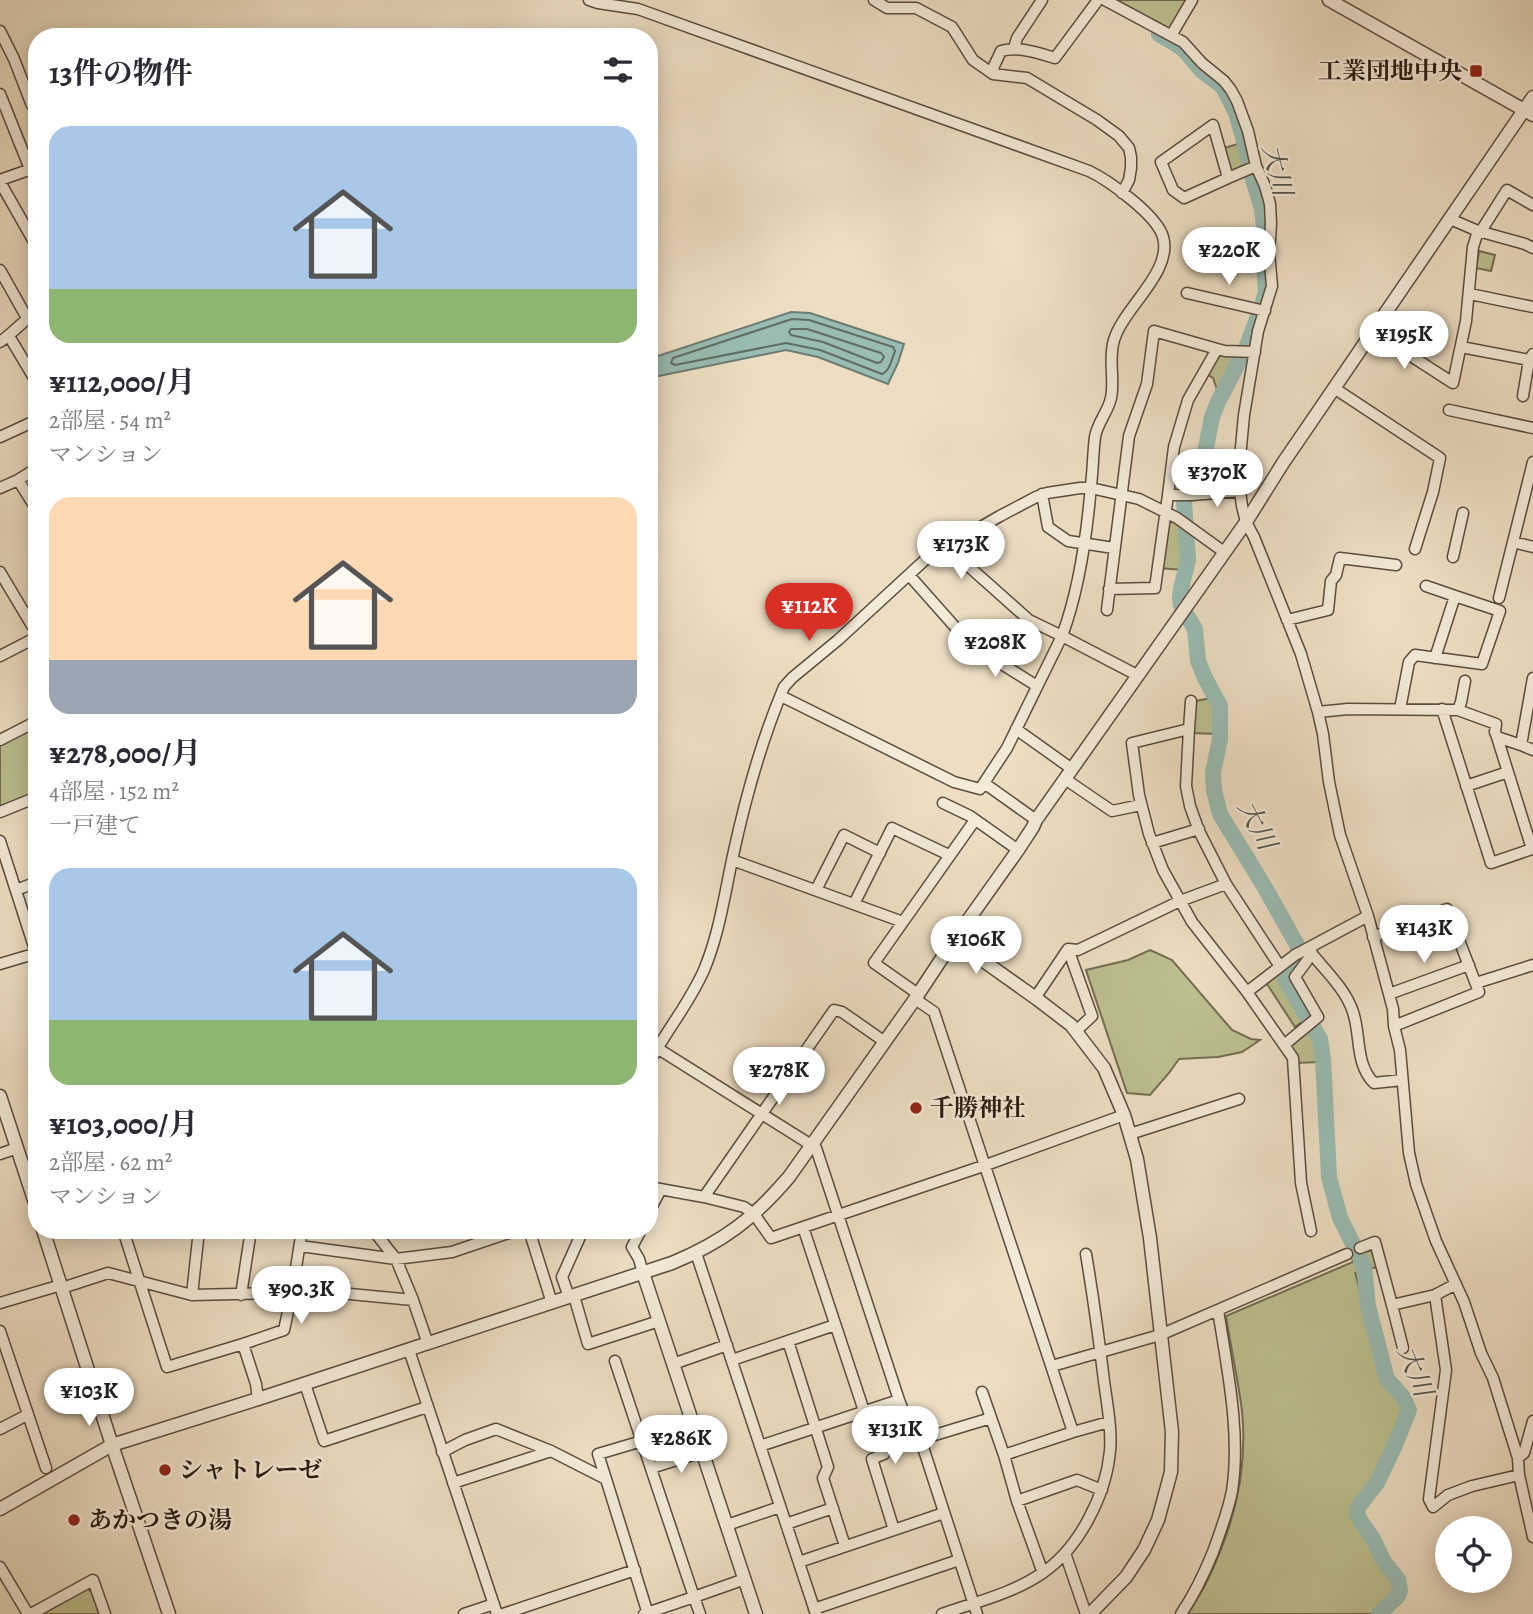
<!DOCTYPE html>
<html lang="ja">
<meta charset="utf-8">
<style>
:root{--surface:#fff;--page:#f2f2f3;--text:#2b2b33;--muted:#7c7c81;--accent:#d93025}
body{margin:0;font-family:Alegreya,"Noto Serif JP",serif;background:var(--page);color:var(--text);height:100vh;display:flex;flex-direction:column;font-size:26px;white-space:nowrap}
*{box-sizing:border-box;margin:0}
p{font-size:23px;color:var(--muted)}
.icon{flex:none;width:38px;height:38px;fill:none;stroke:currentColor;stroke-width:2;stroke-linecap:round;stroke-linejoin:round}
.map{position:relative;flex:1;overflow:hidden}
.drawer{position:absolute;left:28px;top:28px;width:630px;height:1211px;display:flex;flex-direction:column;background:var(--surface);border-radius:28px;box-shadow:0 4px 18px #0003}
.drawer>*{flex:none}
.fabs{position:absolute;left:1435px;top:1516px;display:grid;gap:14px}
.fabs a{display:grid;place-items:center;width:77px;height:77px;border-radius:50%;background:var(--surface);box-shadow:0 4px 18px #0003;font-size:35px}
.price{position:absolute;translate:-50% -60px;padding:0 16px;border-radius:24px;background:#fff;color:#222;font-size:23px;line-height:46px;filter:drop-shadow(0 2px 4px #0008)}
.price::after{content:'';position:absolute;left:50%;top:42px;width:21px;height:16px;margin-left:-10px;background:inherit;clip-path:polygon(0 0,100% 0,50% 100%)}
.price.active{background:var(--accent);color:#fff}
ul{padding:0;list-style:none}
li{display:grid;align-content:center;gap:14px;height:371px;padding:0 21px}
li span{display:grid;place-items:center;height:217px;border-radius:21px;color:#555}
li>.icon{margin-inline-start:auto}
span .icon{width:126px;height:126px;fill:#fffc;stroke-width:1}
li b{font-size:30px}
h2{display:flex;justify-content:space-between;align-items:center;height:84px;padding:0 21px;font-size:30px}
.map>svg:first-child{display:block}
.green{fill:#bdc090;stroke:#736e52;stroke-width:2}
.water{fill:#99bcb3;stroke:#6c7c73;stroke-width:2}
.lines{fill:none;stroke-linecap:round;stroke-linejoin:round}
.shore{stroke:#616c63;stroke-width:2}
.river{stroke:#99bcb3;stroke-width:16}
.minor-casing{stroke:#5a4c3f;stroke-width:13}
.tertiary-casing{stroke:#5a4c3f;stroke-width:15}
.minor{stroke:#f3ead8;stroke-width:10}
.tertiary{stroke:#f3ead8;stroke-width:12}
.poi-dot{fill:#8f2418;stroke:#f3ead8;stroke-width:2.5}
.labels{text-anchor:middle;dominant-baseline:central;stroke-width:5;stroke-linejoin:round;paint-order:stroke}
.poi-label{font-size:24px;font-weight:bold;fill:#291b13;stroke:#f3ead8;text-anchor:start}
.water-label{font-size:26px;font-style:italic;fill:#50534b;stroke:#f3ead8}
</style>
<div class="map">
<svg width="1533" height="1614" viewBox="0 0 1533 1614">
<rect width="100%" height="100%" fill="#eddec3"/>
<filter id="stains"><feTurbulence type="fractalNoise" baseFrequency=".00286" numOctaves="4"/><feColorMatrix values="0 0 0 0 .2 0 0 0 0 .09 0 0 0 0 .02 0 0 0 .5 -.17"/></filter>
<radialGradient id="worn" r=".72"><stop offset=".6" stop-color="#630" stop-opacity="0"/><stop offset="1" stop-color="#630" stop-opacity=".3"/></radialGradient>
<path class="green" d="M 1113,0 L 1187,0 L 1170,29 Z
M 1241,143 L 1248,168 L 1227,172 L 1221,149 Z
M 1479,251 L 1495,255 L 1491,271 L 1476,268 Z
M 1218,351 L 1241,353 L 1219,395 L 1213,378 L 1205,373 Z
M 1172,520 L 1184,527 L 1186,560 L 1184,570 L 1159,568 L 1165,524 Z
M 1212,698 L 1215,706 L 1216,734 L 1191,733 L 1195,701 Z
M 37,724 L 37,793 L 0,807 L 0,743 Z
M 1150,950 L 1172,960 L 1232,1030 L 1251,1039 L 1260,1040 L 1242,1052 L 1218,1057 L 1179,1059 L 1169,1073 L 1150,1095 L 1127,1093 L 1086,970 L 1128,960 Z
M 1291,962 L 1283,978 L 1306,1019 L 1295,1027 L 1265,981 Z
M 1309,1026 L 1318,1039 L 1320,1062 L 1295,1063 L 1285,1045 Z
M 1372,1250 L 1377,1267 L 1362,1271 L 1358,1279 L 1355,1272 L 1383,1380 L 1403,1404 L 1405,1413 L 1378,1475 L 1356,1507 L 1355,1512 L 1356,1518 L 1380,1560 L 1397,1581 L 1398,1589 L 1396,1596 L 1376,1614 L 1188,1614 C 1195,1602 1203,1590 1209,1577 C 1234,1525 1248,1469 1242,1411 C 1238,1380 1231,1348 1226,1316 L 1353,1262 L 1352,1256 Z
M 87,1589 L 92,1592 L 99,1614 L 41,1614 Z"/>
<path class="water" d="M 791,312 L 810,313 L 904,344 L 898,363 L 888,384 L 818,357 L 786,350 L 649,378 L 649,359 Z"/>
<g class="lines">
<path class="shore" d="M 792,319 L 809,320 L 893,347 L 895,351 C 892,358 890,371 882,374 L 820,350 L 786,343 L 675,365 L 671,363 L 673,358 Z
M 791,329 L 807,329 L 881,353 L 884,357 L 881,362 L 877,363 L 823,342 L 791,335 L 789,332 Z"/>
<path class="river" d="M 1159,34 L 1176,44 L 1185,51 L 1202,71 L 1223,87 L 1236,113 L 1243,137 L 1251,173 L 1262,209 L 1264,227 L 1263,255 L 1266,291 L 1262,306 L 1246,348 L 1218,402 L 1212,417 L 1204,458 L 1184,501 L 1188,560 L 1181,589 L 1180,598 L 1181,606 L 1195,629 L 1198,661 L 1205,678 L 1220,706 L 1220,739 L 1213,772 L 1214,790 L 1220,814 L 1264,886 L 1301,952 L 1302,957 L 1294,965 L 1285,979 L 1320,1039 L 1323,1058 L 1329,1177 L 1340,1218 L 1364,1266 L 1368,1306 L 1387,1379 L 1403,1397 L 1409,1410 L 1395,1445 L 1377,1483 L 1358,1507 L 1357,1515 L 1360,1520 L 1373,1539 L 1384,1562 L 1398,1579 L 1400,1590 L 1398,1596 L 1379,1614"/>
<g class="minor-casing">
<path id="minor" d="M 589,0 L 598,3 L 638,9 L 1089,171 C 1108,180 1157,215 1163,237 C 1173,272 1124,307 1114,340 C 1108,359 1115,379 1111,398 C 1108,412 1097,423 1095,437 C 1093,453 1093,469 1091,485 C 1087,534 1079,590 1062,636 L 1137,675
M 874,0 L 887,8 L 916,8 L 952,27 L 973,60 L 993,74 L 1027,78 L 1097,120 L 1119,136 L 1129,148 L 1131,157 L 1131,168 L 1129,180 L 1122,193
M 1105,0 L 1183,42 L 1202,63 L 1224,81 L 1231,90 L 1237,101 L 1248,131 L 1256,166 L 1265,186 L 1270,204 L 1271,224 L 1269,253 L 1272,286 L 1258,331 L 1244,415 L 1240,458 L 1240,491 L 1242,506 L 1246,522 L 1254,537 L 1301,654 L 1318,712 L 1323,734 L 1329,782 L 1340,835 L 1368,916 L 1393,1009 L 1394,1026 L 1400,1050 L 1409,1153 L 1416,1184 L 1436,1241 L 1464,1302 L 1481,1353 L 1493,1378 L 1518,1458 L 1519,1475 L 1533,1537
M 0,31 L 14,59 L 31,103 L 37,114
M 1172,34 L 1192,0
M 1014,48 L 1017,38 L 1042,0
M 993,74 L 994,66 L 1001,51 C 1019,46 1038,53 1055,58 L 1098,0
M 0,94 L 30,169
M 1213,125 L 1228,178 L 1184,198 L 1173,190 L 1161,162 Z
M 1228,178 L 1256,166
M 0,180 L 37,167
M 0,182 L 37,247
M 1450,219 L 1478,231 L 1525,244 L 1533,248
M 1481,231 L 1507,190 L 1533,205
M 0,270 L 27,318
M 1187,293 L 1265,311
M 1470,294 L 1533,307
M 1374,332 L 1453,383 L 1466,321 L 1473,247 L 1478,231
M 9,336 L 37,383
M 0,342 C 13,333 23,321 37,311
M 1461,347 L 1529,360 L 1533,354
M 1334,388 L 1440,458 L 1433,492 L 1415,549
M 1523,396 L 1529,360
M 1449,410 L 1533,428
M 0,437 L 37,420
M 18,480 L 37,510
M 0,488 L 18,480 L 37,468
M 1042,494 L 1048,527 L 1068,541 L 1114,548
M 1168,495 L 1192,495 L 1240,491
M 1513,542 L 1533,547
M 1453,557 L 1463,513
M 0,572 L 37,634
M 909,575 L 971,645 L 1037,686
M 1426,586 L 1455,596
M 1109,589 L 1155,588 L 1168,495 L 1174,447 L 1188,400 L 1217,349 L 1225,351 L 1255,352
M 1499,598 L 1533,462
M 1107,610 L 1129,436 L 1147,384 L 1154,331 L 1217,349
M 1287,620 L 1328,610 L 1331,581 L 1336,575 L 1340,558 L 1396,565
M 0,656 L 37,637
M 781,696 L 954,782 L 980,789 L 1007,748 L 1062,636 L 1029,620 L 947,547
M 1400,709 L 1409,662 L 1415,655 L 1482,664 L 1500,611 L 1455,596 L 1435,658
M 1442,709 L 1491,863 L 1532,849 L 1497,737
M 1458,710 L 1461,702 L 1465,681
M 1318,712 L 1348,709 L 1458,710 L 1496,724 L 1495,732 L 1497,737 L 1521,745 L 1533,750
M 1016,729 L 1072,769
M 1189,729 L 1191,701
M 0,740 L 37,721
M 1521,745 L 1533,678
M 1065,779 L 1112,811 L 1141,805
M 984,783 L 1036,820
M 1466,786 L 1508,772
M 943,803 L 970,816 L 1018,850
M 0,812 L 37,797
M 0,841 L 37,956
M 1152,843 L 1199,829
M 732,860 L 903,922
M 16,890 L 37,882
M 816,890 L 844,835 L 880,853
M 854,904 L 892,828 L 949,855
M 1373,937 L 1447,909 L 1479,992 L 1394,1026
M 1068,949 L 1092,1016 L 1076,1031
M 1312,954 C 1326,971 1346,990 1353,1012 C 1361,1036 1355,1064 1374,1083 L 1402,1080
M 0,964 L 37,953
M 1279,965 L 1226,884 L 1199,831 L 1190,806 L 1186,786 L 1189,729 L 1132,743 L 1139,795 L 1149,834 L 1163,870 L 1192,922 L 1247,992 L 1293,1058 L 1301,1183 L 1311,1231
M 1476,983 L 1533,965
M 1247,992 L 1295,955 L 1368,916
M 918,994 L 874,963 L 975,820
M 1389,994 L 1469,965
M 1035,998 L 1068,949 L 1078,950 L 1180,901 L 1226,884
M 915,999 L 934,1012 L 1073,1432
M 1284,1045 L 1318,1017 L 1295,977 L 1312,954 L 1311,949
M 657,1048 L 816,1148 L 899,1400 L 915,1441 L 991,1418
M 649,1063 C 666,1031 689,1004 704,970 C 720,932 725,891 734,851 C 746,796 762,739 784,687 L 792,678 L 838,640 L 927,558 L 1000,516 L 1036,497 L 1047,493 L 1080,488 L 1091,488 L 1139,499 L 1177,518 L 1224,552
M 1130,1134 L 1239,1099
M 0,1154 L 17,1148
M 649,1187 L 704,1197 L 834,1010 L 842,1012 L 885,1042
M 704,1197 L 744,1207 L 754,1214 L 771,1238 L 986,1165 L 1124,1115
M 649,1212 L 661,1189
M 803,1227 L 864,1411
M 123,1230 L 167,1367 L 243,1344
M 373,1230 L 396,1259 L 413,1300 L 428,1344
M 529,1230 L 552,1303
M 641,1230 L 632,1247 L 639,1259 L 643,1273
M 300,1246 L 396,1259 L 452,1252 L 517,1230
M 1360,1248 L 1375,1242 L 1392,1305 L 1435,1295 L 1456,1284
M 696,1253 L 816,1614
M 62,1288 L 108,1273 L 192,1295 L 329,1292 L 413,1300
M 192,1295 L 199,1230
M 241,1295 L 251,1230
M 1435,1295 L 1446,1370 L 1429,1499 L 1433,1507 L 1448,1495 L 1472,1486 L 1519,1475
M 574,1296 L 588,1344 L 659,1321
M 569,1297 L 562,1277 L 583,1230
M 0,1303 L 61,1285
M 1392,1305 L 1403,1348
M 0,1331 L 46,1468
M 788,1341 L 828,1467 L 823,1478 L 845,1546
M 409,1350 L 497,1614
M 732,1360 L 835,1325
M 615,1361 L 694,1597 L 644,1614
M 673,1364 L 727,1345
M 1052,1366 L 1160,1335 L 1347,1254
M 305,1384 L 324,1441 L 427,1407
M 982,1392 L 1004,1455 L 1017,1501 L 1077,1480 L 1102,1490
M 258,1399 L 256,1384 L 243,1344 L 284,1330 L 292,1293 L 302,1230
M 869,1410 L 884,1454 L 872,1459 L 894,1530
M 0,1429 L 27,1415
M 921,1441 L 977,1614
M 760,1446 L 899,1400
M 442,1452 L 465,1440 L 496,1429 L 551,1451 L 606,1479 L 648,1614
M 1004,1455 L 1073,1432 L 1109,1422
M 1518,1458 L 1524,1453 L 1533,1421
M 651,1468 L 702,1452
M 606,1479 L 598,1454 L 642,1441
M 453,1483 L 551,1451
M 1017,1501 L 1043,1573
M 786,1524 L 833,1508
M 727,1525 L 780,1507
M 1065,1553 L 1086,1614
M 799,1562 L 944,1513
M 0,1567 L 28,1614
M 814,1609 L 959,1560
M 31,1614 L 93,1580 L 105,1614
M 464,1614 L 494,1604
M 503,1614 L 635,1570
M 700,1614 L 694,1597 L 745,1579
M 942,1614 C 976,1602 1011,1594 1041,1574 C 1079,1549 1106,1495 1110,1451 C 1112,1428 1107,1404 1104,1381 C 1099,1339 1093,1296 1086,1254
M 1181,1614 C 1194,1595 1204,1574 1213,1552 C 1220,1532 1228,1512 1232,1491 C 1241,1433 1227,1368 1218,1310"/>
</g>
<g class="tertiary-casing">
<path id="tertiary" d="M 1329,0 L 1533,115
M 0,1096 L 37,1209
M 43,1230 L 112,1445 L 169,1614
M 643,1273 L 756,1614
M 0,1509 L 112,1445 L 258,1399 L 672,1263 C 723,1242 753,1219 789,1177 L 915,999 L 954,940
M 1090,1614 L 1126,1577 L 1144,1550 L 1158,1520 L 1171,1472 L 1172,1432 L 1150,1238 L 1137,1159 L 1124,1115 L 1104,1068 L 1071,1025 L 1037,999 L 954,940 L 1018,850 L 1033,827 L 1036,820 L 1246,522 L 1283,463 L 1533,97"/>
</g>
<use href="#minor" class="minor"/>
<use href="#tertiary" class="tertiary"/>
</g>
<g class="poi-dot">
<rect x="1469" y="64" width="14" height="14" rx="3.5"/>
<circle cx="916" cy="1108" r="7"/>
<circle cx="165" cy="1470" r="7"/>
<circle cx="74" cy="1520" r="7"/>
</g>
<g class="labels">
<g class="poi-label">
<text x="1462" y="71" text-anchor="end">工業団地中央</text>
<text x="930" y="1108">千勝神社</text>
<text x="179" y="1470">シャトレーゼ</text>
<text x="88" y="1520">あかつきの湯</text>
</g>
<g class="water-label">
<text transform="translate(1277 170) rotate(76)">大川</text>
<text transform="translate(1257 825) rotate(63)">大川</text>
<text transform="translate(1415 1371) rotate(68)">大川</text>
</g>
</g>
<rect width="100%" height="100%" filter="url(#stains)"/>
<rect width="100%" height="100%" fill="url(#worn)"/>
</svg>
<div class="fabs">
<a><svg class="icon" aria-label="locate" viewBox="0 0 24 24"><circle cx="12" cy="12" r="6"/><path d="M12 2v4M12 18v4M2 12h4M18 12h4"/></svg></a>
</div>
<b class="price" style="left:1229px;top:287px">¥220K</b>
<b class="price" style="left:1404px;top:371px">¥195K</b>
<b class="price" style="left:1217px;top:509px">¥370K</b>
<b class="price" style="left:961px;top:581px">¥173K</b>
<b class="price active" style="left:809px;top:643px">¥112K</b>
<b class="price" style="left:995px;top:679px">¥208K</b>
<b class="price" style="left:1424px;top:965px">¥143K</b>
<b class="price" style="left:976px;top:976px">¥106K</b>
<b class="price" style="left:779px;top:1107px">¥278K</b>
<b class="price" style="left:301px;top:1326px">¥90.3K</b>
<b class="price" style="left:89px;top:1428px">¥103K</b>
<b class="price" style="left:895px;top:1466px">¥131K</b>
<b class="price" style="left:681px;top:1475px">¥286K</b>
<section class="drawer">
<h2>13件の物件<svg class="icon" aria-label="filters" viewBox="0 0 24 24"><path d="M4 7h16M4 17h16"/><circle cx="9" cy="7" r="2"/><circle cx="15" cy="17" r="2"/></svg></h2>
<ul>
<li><span style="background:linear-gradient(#a9c7e8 75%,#8fb573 0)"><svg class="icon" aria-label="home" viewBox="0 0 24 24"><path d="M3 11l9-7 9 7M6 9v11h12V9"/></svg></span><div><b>¥112,000/月</b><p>2部屋 · 54 m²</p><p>マンション</p></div></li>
<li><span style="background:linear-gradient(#ffd9b3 75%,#9aa5b1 0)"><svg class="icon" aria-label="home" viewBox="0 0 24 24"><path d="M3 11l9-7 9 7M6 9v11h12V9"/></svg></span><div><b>¥278,000/月</b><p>4部屋 · 152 m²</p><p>一戸建て</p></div></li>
<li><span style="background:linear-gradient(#a9c7e8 70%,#8fb573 0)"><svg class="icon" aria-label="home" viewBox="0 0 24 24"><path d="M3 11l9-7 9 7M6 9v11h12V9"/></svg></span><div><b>¥103,000/月</b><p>2部屋 · 62 m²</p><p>マンション</p></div></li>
</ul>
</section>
</div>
